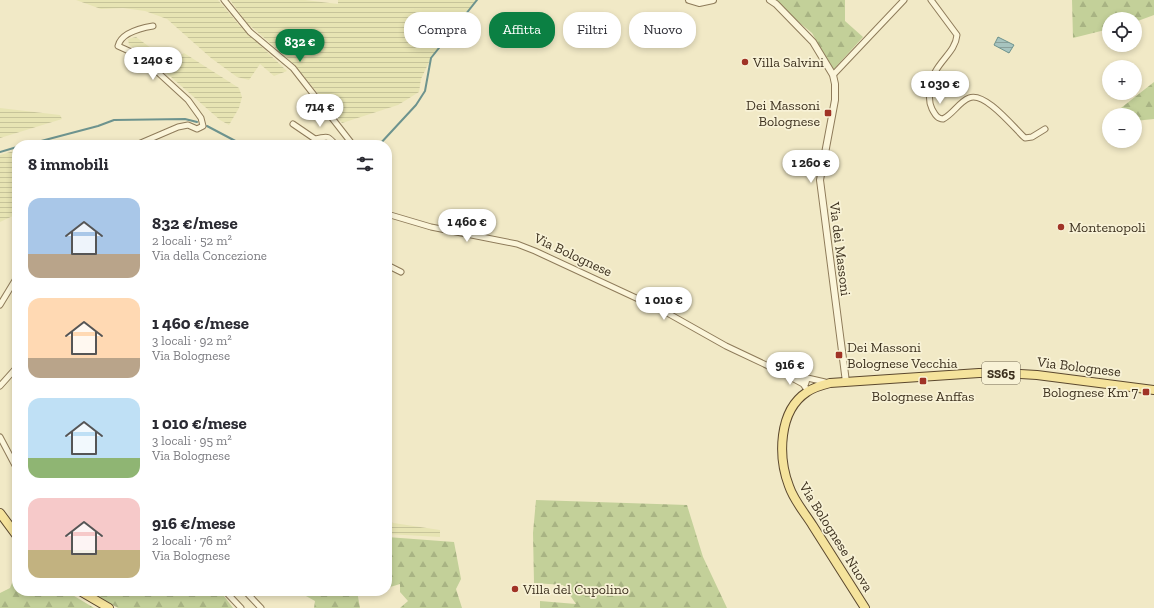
<!DOCTYPE html>
<html lang="it">
<meta charset="utf-8">
<style>
:root{--surface:#fff;--page:#f7f7f7;--text:#2b2b33;--muted:#7c7c81;--accent:#0b8043}
body{margin:0;font-family:"Zilla Slab",serif;background:var(--page);color:var(--text);height:100vh;display:flex;flex-direction:column;font-size:15px;white-space:nowrap}
*{box-sizing:border-box;margin:0}
p{font-size:13px;color:var(--muted)}
.icon{flex:none;width:22px;height:22px;fill:none;stroke:currentColor;stroke-width:2;stroke-linecap:round;stroke-linejoin:round}
.map{position:relative;flex:1;overflow:hidden}
.sheet{position:absolute;left:12px;top:140px;width:380px;height:456px;display:flex;flex-direction:column;background:var(--surface);border-radius:16px;box-shadow:0 2px 6px #0003}
.sheet>*{flex:none}
.hud{position:absolute;left:404px;top:12px;width:380px;height:36px;display:flex;gap:8px}
.fabs{position:absolute;left:1102px;top:12px;display:grid;gap:8px}
.fabs a{display:grid;place-items:center;width:40px;height:40px;border-radius:50%;background:var(--surface);box-shadow:0 2px 6px #0003;font-size:20px}
.price{position:absolute;translate:-50% -34px;padding:0 9px;border-radius:14px;background:#fff;color:#222;font-size:13px;line-height:26px;filter:drop-shadow(0 1px 2px #0008)}
.price::after{content:'';position:absolute;left:50%;top:24px;width:12px;height:9px;margin-left:-6px;background:inherit;clip-path:polygon(0 0,100% 0,50% 100%)}
.price.active{background:var(--accent);color:#fff}
ul{padding:0;list-style:none}
li{display:flex;align-items:center;gap:12px;height:100px;padding:0 16px}
li span{display:grid;place-items:center;flex:none;width:112px;height:80px;border-radius:12px;color:#555}
li>.icon{margin-inline-start:auto}
span .icon{width:48px;height:48px;fill:#fffc;stroke-width:1}
li b{font-size:17px}
h2{display:flex;justify-content:space-between;align-items:center;height:48px;padding:0 16px;font-size:17px}
.pill{padding:0 14px;border-radius:16px;background:var(--surface);box-shadow:0 2px 6px #0003;font-size:14px;line-height:36px}
.pill.active{background:var(--accent);color:#fff}
.map>svg:first-child{display:block}
.farmland{fill:url(#farmland-rules)}
.forest{fill:url(#forest-firs)}
.water{fill:url(#water-rules);stroke:#6d938e}
.lines{fill:none;stroke-linecap:round;stroke-linejoin:round}
.stream{stroke:#6d938e;stroke-width:2}
.pedestrian-casing{stroke:#8e7b5a;stroke-width:6}
.minor-casing{stroke:#8e7b5a;stroke-width:7}
.tertiary-casing{stroke:#8e7b5a;stroke-width:8}
.primary-casing{stroke:#5b482e;stroke-width:10}
.pedestrian{stroke:#fbf5da;stroke-width:4}
.minor{stroke:#fbf5da;stroke-width:5}
.tertiary{stroke:#fbf5da;stroke-width:6}
.primary{stroke:#f5e39c;stroke-width:8}
.poi-dot{fill:#a03326;stroke:#f8f2d6;stroke-width:1.5}
.labels{text-anchor:middle;dominant-baseline:central;stroke-width:3.5;stroke-linejoin:round;paint-order:stroke}
.shield{fill:#f8f2d6;stroke:#756b56;stroke-width:1}
.shield-label{font-size:13px;font-weight:bold;fill:#3d311f}
.poi-label{font-size:14px;fill:#3d311f;stroke:#f8f2d6;text-anchor:start}
.street-label{font-size:14px;fill:#3d311f;stroke:#f8f2d6}
</style>
<div class="map">
<svg width="1154" height="608" viewBox="0 0 1154 608">
<defs>
<pattern id="farmland-rules" width="6" height="5" patternUnits="userSpaceOnUse"><rect width="6" height="5" fill="#e7e4b3"/><path d="M0 2.5h6" fill="none" stroke="#c7c49a"/></pattern>
<pattern id="forest-firs" width="22" height="20" patternUnits="userSpaceOnUse"><rect width="22" height="20" fill="#c3d099"/><path d="M5 1l3.5 6h-7zM16 11l3.5 6h-7z" fill="#a8b383"/></pattern>
<pattern id="water-rules" width="6" height="5" patternUnits="userSpaceOnUse"><rect width="6" height="5" fill="#a7c4bf"/><path d="M0 2.5h6" fill="none" stroke="#89a09b"/></pattern>
</defs>
<rect width="100%" height="100%" fill="#f1e9c6"/>
<path class="farmland" d="M 76,0 L 218,0 L 240,26 L 287,71 L 274,76 L 260,64 L 249,80 L 237,77 L 211,58 L 167,19 L 145,11 L 123,8 L 101,9 Z
M 230,0 L 305,0 L 338,4 L 338,0 L 477,0 L 431,58 L 421,79 L 419,92 L 398,105 L 342,123 L 294,64 L 247,23 Z
M 136,37 L 170,62 L 184,53 L 239,88 L 242,97 L 239,108 L 229,125 L 220,120 L 147,56 L 129,45 L 128,39 Z
M 0,108 L 60,115 L 62,119 L 0,138 Z
M 17,150 L 17,214 L 0,222 L 0,155 Z
M 387,522 L 440,530 L 440,537 L 387,534 Z"/>
<path class="forest" d="M 772,0 L 845,0 L 845,21 L 863,37 L 833,70 L 812,33 Z
M 1072,0 L 1154,0 L 1154,15 L 1135,22 L 1135,19 L 1109,19 L 1109,29 L 1073,38 Z
M 1154,82 L 1154,119 L 1135,121 L 1135,115 L 1112,115 Z
M 536,500 L 687,505 L 703,557 L 727,608 L 540,608 L 540,601 L 576,604 L 563,585 L 534,583 L 533,533 Z
M 387,537 L 454,542 L 461,579 L 456,589 L 462,608 L 400,608 L 408,601 L 400,592 L 400,584 L 387,588 Z
M 17,570 L 17,591 L 66,591 L 94,608 L 0,608 L 0,593 L 10,588 Z
M 89,591 L 207,591 L 224,596 L 233,608 L 118,608 Z
M 297,591 L 357,591 L 360,608 L 314,608 L 315,601 Z"/>
<path class="water" d="M 998,37 L 1014,45 L 1009,53 L 994,45 Z"/>
<g class="lines">
<path class="stream" d="M 207,126 L 243,145
M 26,145 L 98,126 L 114,120 L 185,119 L 197,122
M 379,145 L 416,105 L 425,91 L 431,58 L 477,0
M 0,152 L 17,147"/>
<g class="pedestrian-casing">
<path id="pedestrian" d="M 795,377 L 807,381 L 806,384 L 794,378 Z"/>
</g>
<g class="minor-casing">
<path id="minor" d="M 224,0 L 250,32 L 293,68 L 353,145
M 931,0 L 957,35 C 955,56 931,63 930,91 C 929,97 929,103 932,109 C 935,114 937,119 943,119 C 953,114 959,102 969,98 C 985,91 1014,128 1025,138 L 1032,137 L 1045,129
M 833,75 L 904,0
M 293,124 L 315,139 C 328,137 326,134 336,145
M 136,145 L 178,127 L 188,125 L 197,129 L 203,126 L 201,118 L 188,100 L 140,56 L 118,46 C 121,33 141,28 153,26
M 387,214 L 431,227 L 517,244 L 535,251 L 662,310 L 726,346 L 781,372 L 803,384 L 808,391
M 387,265 L 401,272
M 0,305 L 17,277
M 790,374 L 825,382
M 0,386 L 17,367
M 0,437 L 17,469
M 225,591 L 241,608
M 245,591 L 261,608"/>
</g>
<g class="tertiary-casing">
<path id="tertiary" d="M 689,0 L 699,3 L 713,0
M 770,0 L 776,4 L 813,42 L 833,75 L 835,84 L 835,100 L 820,180 L 846,382"/>
</g>
<g class="primary-casing">
<path id="primary" d="M 0,513 L 17,536
M 80,591 L 109,608
M 865,608 C 848,581 830,553 813,526 C 805,513 794,501 789,486 C 778,457 778,411 807,392 C 814,387 822,385 830,383 L 979,373 L 1006,373 L 1037,375 L 1154,390"/>
</g>
<use href="#pedestrian" class="pedestrian"/>
<use href="#minor" class="minor"/>
<use href="#tertiary" class="tertiary"/>
<use href="#primary" class="primary"/>
</g>
<g class="poi-dot">
<circle cx="745" cy="62" r="4"/>
<rect x="824" y="109" width="8" height="8" rx="2"/>
<circle cx="1061" cy="227" r="4"/>
<rect x="835" y="351" width="8" height="8" rx="2"/>
<rect x="919" y="377" width="8" height="8" rx="2"/>
<rect x="1142" y="388" width="8" height="8" rx="2"/>
<circle cx="515" cy="589" r="4"/>
</g>
<g class="labels">
<rect class="shield" x="982" y="362" width="38" height="22" rx="3"/>
<g class="shield-label">
<text x="1001" y="373">SS65</text>
</g>
<g class="poi-label">
<text x="753" y="62">Villa Salvini</text>
<text x="820" y="105" text-anchor="end">Dei Massoni<tspan x="820" dy="16">Bolognese</tspan></text>
<text x="1069" y="227">Montenopoli</text>
<text x="847" y="347">Dei Massoni<tspan x="847" dy="16">Bolognese Vecchia</tspan></text>
<text x="1138" y="392" text-anchor="end">Bolognese Km 7</text>
<text x="923" y="396" text-anchor="middle">Bolognese Anffas</text>
<text x="523" y="589">Villa del Cupolino</text>
</g>
<g class="street-label">
<text transform="translate(840 249) rotate(83)">Via dei Massoni</text>
<text transform="translate(573 255) rotate(25)">Via Bolognese</text>
<text transform="translate(1079 367) rotate(7)">Via Bolognese</text>
<text transform="translate(836 537) rotate(58)">Via Bolognese Nuova</text>
</g>
</g>
</svg>
<div class="fabs">
<a><svg class="icon" aria-label="locate" viewBox="0 0 24 24"><circle cx="12" cy="12" r="6"/><path d="M12 2v4M12 18v4M2 12h4M18 12h4"/></svg></a>
<a>+</a>
<a>−</a>
</div>
<b class="price active" style="left:300px;top:63px">832 €</b>
<b class="price" style="left:153px;top:81px">1 240 €</b>
<b class="price" style="left:940px;top:105px">1 030 €</b>
<b class="price" style="left:320px;top:128px">714 €</b>
<b class="price" style="left:811px;top:184px">1 260 €</b>
<b class="price" style="left:467px;top:243px">1 460 €</b>
<b class="price" style="left:664px;top:321px">1 010 €</b>
<b class="price" style="left:790px;top:386px">916 €</b>
<div class="hud">
<a class="pill">Compra</a>
<a class="pill active">Affitta</a>
<a class="pill">Filtri</a>
<a class="pill">Nuovo</a>
</div>
<section class="sheet">
<h2>8 immobili<svg class="icon" aria-label="filters" viewBox="0 0 24 24"><path d="M4 7h16M4 17h16"/><circle cx="9" cy="7" r="2"/><circle cx="15" cy="17" r="2"/></svg></h2>
<ul>
<li><span style="background:linear-gradient(#a9c7e8 70%,#b9a48a 0)"><svg class="icon" aria-label="home" viewBox="0 0 24 24"><path d="M3 11l9-7 9 7M6 9v11h12V9"/></svg></span><div><b>832 €/mese</b><p>2 locali · 52 m²</p><p>Via della Concezione</p></div></li>
<li><span style="background:linear-gradient(#ffd9b3 75%,#b9a48a 0)"><svg class="icon" aria-label="home" viewBox="0 0 24 24"><path d="M3 11l9-7 9 7M6 9v11h12V9"/></svg></span><div><b>1 460 €/mese</b><p>3 locali · 92 m²</p><p>Via Bolognese</p></div></li>
<li><span style="background:linear-gradient(#bfe0f5 75%,#8fb573 0)"><svg class="icon" aria-label="home" viewBox="0 0 24 24"><path d="M3 11l9-7 9 7M6 9v11h12V9"/></svg></span><div><b>1 010 €/mese</b><p>3 locali · 95 m²</p><p>Via Bolognese</p></div></li>
<li><span style="background:linear-gradient(#f6c9c9 65%,#c2b280 0)"><svg class="icon" aria-label="home" viewBox="0 0 24 24"><path d="M3 11l9-7 9 7M6 9v11h12V9"/></svg></span><div><b>916 €/mese</b><p>2 locali · 76 m²</p><p>Via Bolognese</p></div></li>
</ul>
</section>
</div>
